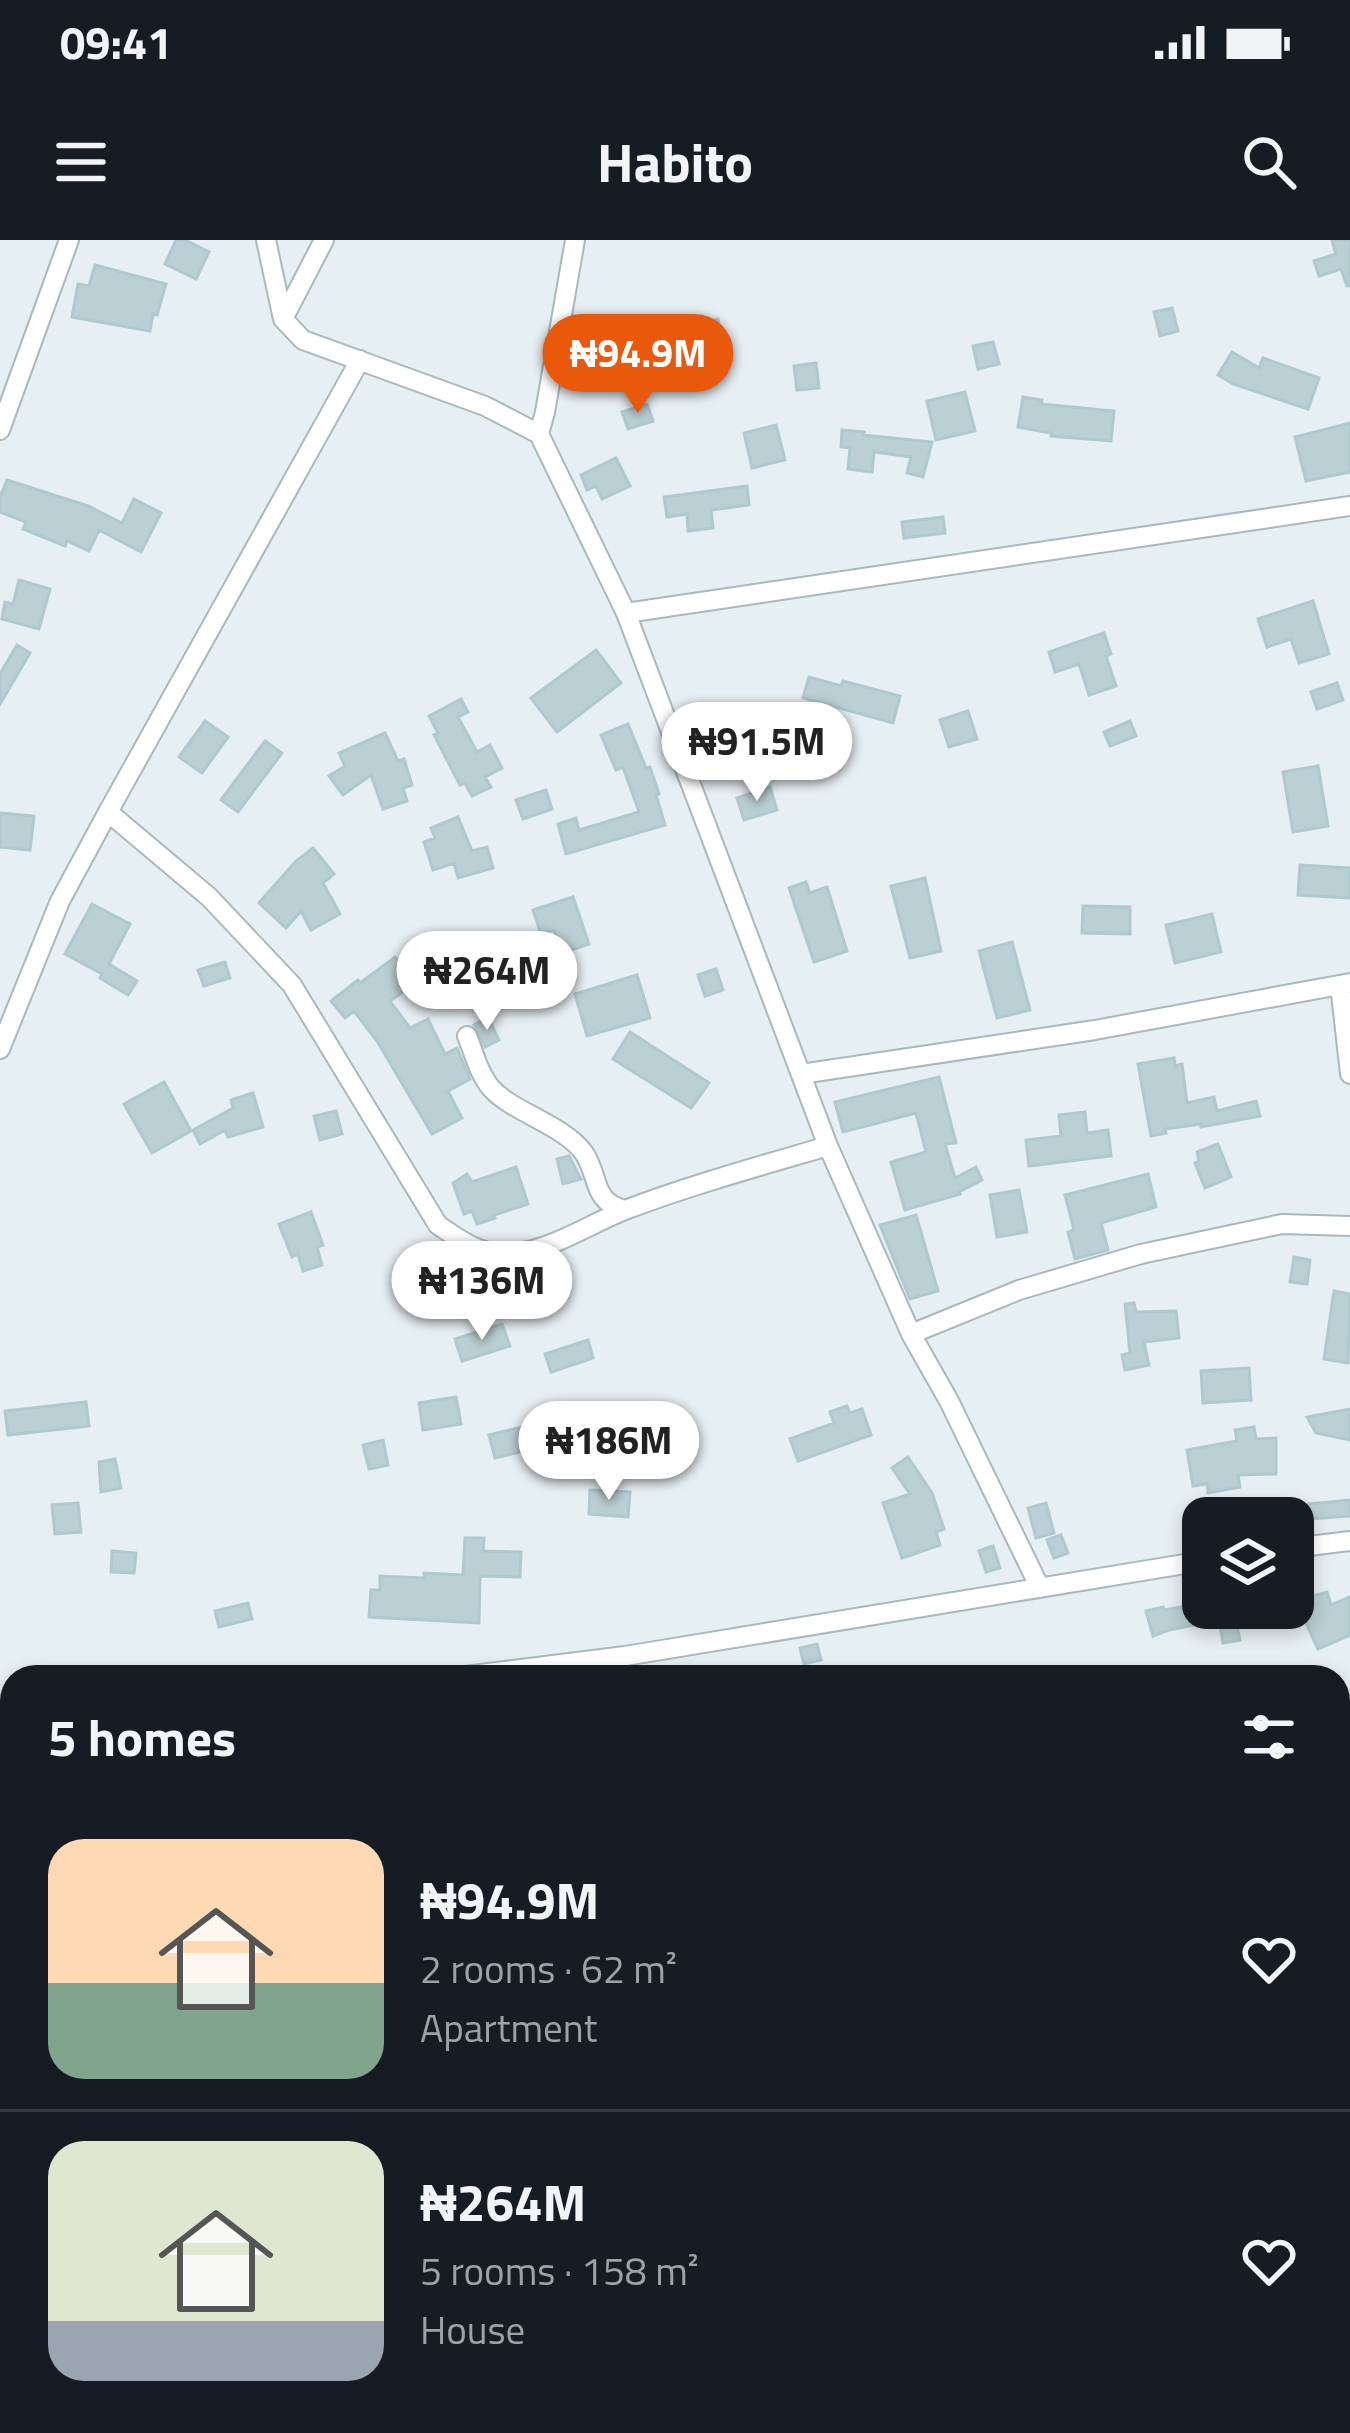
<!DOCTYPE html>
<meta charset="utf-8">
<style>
:root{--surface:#171b24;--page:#20242c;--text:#f1f3f6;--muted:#9ea1a6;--line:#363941;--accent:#ea580c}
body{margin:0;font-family:"Titillium Web",sans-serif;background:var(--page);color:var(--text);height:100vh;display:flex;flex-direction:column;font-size:45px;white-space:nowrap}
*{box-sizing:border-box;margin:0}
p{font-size:39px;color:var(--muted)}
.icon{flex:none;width:66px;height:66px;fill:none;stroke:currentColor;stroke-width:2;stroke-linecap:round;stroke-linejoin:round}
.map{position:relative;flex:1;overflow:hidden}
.drawer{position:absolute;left:0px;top:1425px;width:1350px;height:768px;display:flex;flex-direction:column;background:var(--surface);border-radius:36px 36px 0 0;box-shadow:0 6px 18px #0003}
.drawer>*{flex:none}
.buttons{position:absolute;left:1182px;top:1257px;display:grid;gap:24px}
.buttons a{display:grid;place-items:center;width:132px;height:132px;border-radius:24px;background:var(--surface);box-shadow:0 6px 18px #0003;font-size:60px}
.price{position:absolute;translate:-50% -102px;padding:0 27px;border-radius:42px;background:#fff;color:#222;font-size:39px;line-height:78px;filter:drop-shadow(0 3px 6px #0008)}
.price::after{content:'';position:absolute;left:50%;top:72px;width:36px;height:27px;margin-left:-18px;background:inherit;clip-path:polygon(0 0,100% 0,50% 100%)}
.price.selected{background:var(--accent);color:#fff}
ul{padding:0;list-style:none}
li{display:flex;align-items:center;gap:36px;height:300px;padding:0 48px}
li+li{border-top:3px solid var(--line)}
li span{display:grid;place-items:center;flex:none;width:336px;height:240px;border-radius:36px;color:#555}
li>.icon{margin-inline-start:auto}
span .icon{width:144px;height:144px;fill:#fffc;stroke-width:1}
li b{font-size:51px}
h2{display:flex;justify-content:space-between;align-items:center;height:144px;padding:0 48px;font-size:51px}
.status{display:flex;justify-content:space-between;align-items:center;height:84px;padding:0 60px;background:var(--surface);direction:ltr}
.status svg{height:33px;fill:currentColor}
header{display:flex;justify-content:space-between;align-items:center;height:156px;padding:0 48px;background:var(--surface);font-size:54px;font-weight:700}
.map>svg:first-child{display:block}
.building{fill:#bbd0d4;stroke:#aec9cf;stroke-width:3}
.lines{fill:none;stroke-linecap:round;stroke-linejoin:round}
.minor-casing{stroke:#a8b9be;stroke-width:22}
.minor{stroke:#fff;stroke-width:18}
</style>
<div class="status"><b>09:41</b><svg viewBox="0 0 49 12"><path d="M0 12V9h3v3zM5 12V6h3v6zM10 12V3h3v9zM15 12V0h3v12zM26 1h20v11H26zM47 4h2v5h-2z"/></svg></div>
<header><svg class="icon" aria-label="menu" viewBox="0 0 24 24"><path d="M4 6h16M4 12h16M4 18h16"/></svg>Habito<svg class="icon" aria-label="search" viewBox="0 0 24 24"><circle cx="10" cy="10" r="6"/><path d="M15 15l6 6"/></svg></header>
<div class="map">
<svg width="1350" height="2193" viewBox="0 0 1350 2193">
<rect width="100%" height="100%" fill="#e6eff3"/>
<path class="building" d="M 176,0 L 185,0 L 209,12 L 196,39 L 165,24 Z
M 1332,0 L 1350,0 L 1350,46 L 1347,46 L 1341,29 L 1319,36 L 1314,21 L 1336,14 Z
M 95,25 L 166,44 L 157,75 L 153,74 L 150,91 L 72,77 L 78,44 L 89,46 Z
M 1172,68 L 1178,91 L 1160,96 L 1154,72 Z
M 718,79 L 724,109 L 650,123 L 644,94 Z
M 993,102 L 999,124 L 978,129 L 973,106 Z
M 1232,112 L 1259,128 L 1263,118 L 1319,138 L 1308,169 L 1233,144 L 1218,135 Z
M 816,123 L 819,148 L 797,150 L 794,126 Z
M 965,152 L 975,191 L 936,200 L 927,161 Z
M 1023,157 L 1042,160 L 1041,164 L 1114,171 L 1111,201 L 1051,196 L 1051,193 L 1018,187 Z
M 647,164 L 653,181 L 628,189 L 622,172 Z
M 1350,183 L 1350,232 L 1306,241 L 1295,197 Z
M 776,185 L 785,220 L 752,228 L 744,193 Z
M 842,190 L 864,192 L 863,195 L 932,202 L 923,237 L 907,233 L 911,217 L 874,212 L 872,232 L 848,229 L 850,208 L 841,207 Z
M 616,218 L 630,246 L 602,259 L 596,246 L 587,250 L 581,235 Z
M 7,240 L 88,266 L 122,283 L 134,259 L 161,273 L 141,312 L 99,290 L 89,311 L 67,301 L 65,306 L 23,289 L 26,282 L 0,272 L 0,257 Z
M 747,246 L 749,265 L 711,270 L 713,288 L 688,291 L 687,274 L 667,277 L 664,257 Z
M 943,277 L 945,293 L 904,298 L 902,282 Z
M 19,340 L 50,349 L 39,389 L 2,379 L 5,362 L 13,364 Z
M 1313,361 L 1329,414 L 1299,423 L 1291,399 L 1267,407 L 1258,379 Z
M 1104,393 L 1111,414 L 1106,416 L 1116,446 L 1089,455 L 1079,424 L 1055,432 L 1049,412 Z
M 17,405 L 30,413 L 0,464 L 0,434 Z
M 596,410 L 621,443 L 557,492 L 531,458 Z
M 809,437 L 841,446 L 843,441 L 900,456 L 893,483 L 803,458 Z
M 1337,443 L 1343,460 L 1317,469 L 1311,452 Z
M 461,459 L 468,472 L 458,477 L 477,512 L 490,505 L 502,528 L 485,537 L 491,547 L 472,556 L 465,543 L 460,545 L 434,495 L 438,493 L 429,476 Z
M 968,471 L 977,499 L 949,507 L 940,480 Z
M 205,481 L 228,497 L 202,533 L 179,517 Z
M 1130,481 L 1136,496 L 1110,506 L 1104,492 Z
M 628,484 L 646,528 L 650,527 L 659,554 L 656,555 L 665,585 L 566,614 L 558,584 L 576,578 L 579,590 L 639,572 L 623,527 L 616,530 L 601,495 Z
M 385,493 L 398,521 L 404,519 L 412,545 L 403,548 L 407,561 L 383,569 L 371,535 L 343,555 L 329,536 L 345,526 L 339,513 Z
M 265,501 L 282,513 L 238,572 L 221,560 Z
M 1318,526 L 1328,586 L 1293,592 L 1283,532 Z
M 770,547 L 777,570 L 744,580 L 737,558 Z
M 546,550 L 552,569 L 523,579 L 516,560 Z
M 0,573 L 34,576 L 30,610 L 0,607 Z
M 458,577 L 472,611 L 487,607 L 493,628 L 458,638 L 454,623 L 433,630 L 424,602 L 435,598 L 431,588 Z
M 313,608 L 334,634 L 323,643 L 340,674 L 311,690 L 301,671 L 286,688 L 259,663 L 296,621 Z
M 1300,625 L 1350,628 L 1350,658 L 1298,655 Z
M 925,638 L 941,711 L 910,718 L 891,646 Z
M 806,642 L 810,653 L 827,647 L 847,711 L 814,722 L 789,648 Z
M 573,657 L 589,704 L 562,713 L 554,690 L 541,694 L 533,670 Z
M 92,664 L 130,684 L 109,724 L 137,741 L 128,755 L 100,738 L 102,734 L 65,714 Z
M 1083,666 L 1130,667 L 1130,694 L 1082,693 Z
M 1212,674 L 1221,712 L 1175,723 L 1166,685 Z
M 1012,702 L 1030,770 L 997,778 L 979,711 Z
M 395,717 L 415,743 L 390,761 L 410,788 L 428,779 L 445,814 L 457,808 L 470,839 L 448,851 L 462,878 L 432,894 L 377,801 L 354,771 L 345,778 L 331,761 L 358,740 L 360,743 Z
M 225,722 L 230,738 L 204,746 L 198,730 Z
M 716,729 L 723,750 L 705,756 L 698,735 Z
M 551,735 L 555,751 L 510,762 L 506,746 Z
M 637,735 L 650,778 L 587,796 L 575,754 Z
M 488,778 L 499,800 L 485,807 L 474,785 Z
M 630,792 L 709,843 L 691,868 L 613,819 Z
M 1174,818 L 1175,826 L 1182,824 L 1187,863 L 1214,857 L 1217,871 L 1256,861 L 1260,876 L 1201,887 L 1201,884 L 1165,889 L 1166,893 L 1151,896 L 1138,824 Z
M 939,837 L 956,903 L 945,904 L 955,938 L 976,927 L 982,940 L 959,952 L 960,954 L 905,970 L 891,922 L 926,912 L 916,873 L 843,892 L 835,862 Z
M 164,842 L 191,891 L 152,913 L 124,864 Z
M 253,853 L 263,887 L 228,897 L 225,890 L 200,904 L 193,890 L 233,868 L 231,860 Z
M 336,871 L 342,894 L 320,900 L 314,876 Z
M 1085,872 L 1087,893 L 1108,890 L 1111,916 L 1029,926 L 1026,900 L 1061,896 L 1059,875 Z
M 1218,904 L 1231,937 L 1205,948 L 1195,923 L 1199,922 L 1197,912 Z
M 569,916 L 581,939 L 563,944 L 557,919 Z
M 516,927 L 528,964 L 494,975 L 495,978 L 477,984 L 472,971 L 464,974 L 453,943 L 467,934 L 472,942 Z
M 1148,934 L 1156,967 L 1101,983 L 1108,1010 L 1075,1019 L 1068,992 L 1074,990 L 1065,955 Z
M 1019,950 L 1027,992 L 997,997 L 990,955 Z
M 311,972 L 323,1005 L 317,1007 L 322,1025 L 303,1031 L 298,1014 L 292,1017 L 279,984 Z
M 916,975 L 938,1051 L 910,1059 L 880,985 Z
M 1294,1017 L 1310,1020 L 1307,1044 L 1290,1042 Z
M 1334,1051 L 1350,1054 L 1348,1123 L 1324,1119 Z
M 1134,1063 L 1136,1072 L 1176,1071 L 1179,1098 L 1144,1102 L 1149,1125 L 1125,1130 L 1122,1115 L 1130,1113 L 1125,1064 Z
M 502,1084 L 510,1106 L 462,1121 L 455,1099 Z
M 588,1100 L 593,1118 L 551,1132 L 545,1114 Z
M 1249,1128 L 1251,1160 L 1203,1163 L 1201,1131 Z
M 456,1157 L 461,1184 L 423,1190 L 419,1163 Z
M 86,1162 L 89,1186 L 8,1195 L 5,1171 Z
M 847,1166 L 850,1173 L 862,1169 L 871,1195 L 798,1221 L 790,1199 L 834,1183 L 830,1172 Z
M 1350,1169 L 1350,1200 L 1316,1193 L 1307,1177 Z
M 526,1186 L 532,1209 L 495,1218 L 489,1195 Z
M 1254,1187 L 1256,1199 L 1276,1198 L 1276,1234 L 1238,1235 L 1240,1247 L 1208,1253 L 1207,1244 L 1193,1246 L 1187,1210 L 1237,1201 L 1235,1190 Z
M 383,1200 L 388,1225 L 369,1229 L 363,1205 Z
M 908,1217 L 932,1253 L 944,1289 L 936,1292 L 940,1305 L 902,1318 L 883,1263 L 910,1254 L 892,1228 Z
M 115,1219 L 121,1248 L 101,1252 L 99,1222 Z
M 590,1250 L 630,1252 L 628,1277 L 589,1274 Z
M 1350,1260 L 1350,1276 L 1310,1279 L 1308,1264 Z
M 78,1263 L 81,1292 L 55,1294 L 52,1265 Z
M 1046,1263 L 1054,1293 L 1036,1298 L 1028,1268 Z
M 1061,1295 L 1068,1313 L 1054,1318 L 1047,1300 Z
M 465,1298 L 484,1298 L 483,1311 L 521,1312 L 520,1337 L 480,1336 L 479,1383 L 369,1377 L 371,1350 L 380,1350 L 380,1336 L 424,1338 L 424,1333 L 463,1335 Z
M 993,1306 L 1000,1328 L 986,1332 L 979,1311 Z
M 112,1311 L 136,1313 L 134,1333 L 111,1332 Z
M 1327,1352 L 1331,1365 L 1350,1357 L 1350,1395 L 1318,1409 L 1299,1368 L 1313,1368 L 1310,1357 Z
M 248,1363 L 252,1379 L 219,1387 L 215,1371 Z
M 1203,1363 L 1203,1368 L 1242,1368 L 1243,1375 L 1235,1377 L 1240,1400 L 1223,1403 L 1219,1380 L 1169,1390 L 1153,1396 L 1146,1371 L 1163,1367 L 1164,1370 Z
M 817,1404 L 821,1420 L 804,1424 L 800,1408 Z"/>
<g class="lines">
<g class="minor-casing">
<path id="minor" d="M 266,0 L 283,79 L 303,100 L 485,166 L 539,194 L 626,373 L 828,906 L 911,1094 L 949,1161 L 1040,1348
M 283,79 L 324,0
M 360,120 L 108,572 L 209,657 L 292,745 L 438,985 C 459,999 478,1014 504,1014 C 546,1014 587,985 625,970 C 691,945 760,926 828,906
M 0,190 L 69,0
M 539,194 L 545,172 L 575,0
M 626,373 L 1350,266
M 1340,745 L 1350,834
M 467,796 C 474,813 479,834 491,848 C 512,872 564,885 584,913 C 600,937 591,961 625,970
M 0,809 L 60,661 L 108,572
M 801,834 L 1095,790 L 1350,743
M 911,1094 L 1019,1050 L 1141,1014 L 1282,984 L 1350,986
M 1293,1308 L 1350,1301
M 456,1437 L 625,1416 L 1203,1321
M 0,1497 L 12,1494
M 0,1730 L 12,1759
M 1338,1778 L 1350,1773
M 1338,1932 L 1347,1933 L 1350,1939
M 1338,2173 L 1350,2169
M 177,2181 L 181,2193
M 1182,2181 L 1184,2193
M 1268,2193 L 1310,2181"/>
</g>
<use href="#minor" class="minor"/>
</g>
</svg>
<div class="buttons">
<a><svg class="icon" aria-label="layers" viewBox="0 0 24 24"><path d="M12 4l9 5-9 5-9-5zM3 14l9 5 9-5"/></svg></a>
</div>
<b class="price selected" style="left:638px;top:176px">₦94.9M</b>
<b class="price" style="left:757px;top:564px">₦91.5M</b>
<b class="price" style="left:487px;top:793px">₦264M</b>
<b class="price" style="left:482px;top:1103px">₦136M</b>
<b class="price" style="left:609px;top:1263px">₦186M</b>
<section class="drawer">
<h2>5 homes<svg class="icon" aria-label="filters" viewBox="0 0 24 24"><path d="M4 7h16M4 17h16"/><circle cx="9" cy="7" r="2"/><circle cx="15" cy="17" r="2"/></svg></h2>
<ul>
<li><span style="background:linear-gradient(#ffd9b3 60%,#7fa58c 0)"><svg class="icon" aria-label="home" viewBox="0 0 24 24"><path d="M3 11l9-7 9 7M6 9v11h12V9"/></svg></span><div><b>₦94.9M</b><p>2 rooms · 62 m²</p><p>Apartment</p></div><svg class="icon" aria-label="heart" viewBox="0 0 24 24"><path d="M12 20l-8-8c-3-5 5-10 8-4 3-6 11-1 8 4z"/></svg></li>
<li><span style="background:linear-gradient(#dfe7d0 75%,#9aa5b1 0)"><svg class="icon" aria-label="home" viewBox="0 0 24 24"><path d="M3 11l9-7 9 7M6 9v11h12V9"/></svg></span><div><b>₦264M</b><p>5 rooms · 158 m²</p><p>House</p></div><svg class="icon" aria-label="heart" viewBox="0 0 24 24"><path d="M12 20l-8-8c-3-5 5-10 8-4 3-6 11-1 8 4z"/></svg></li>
</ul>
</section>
</div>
